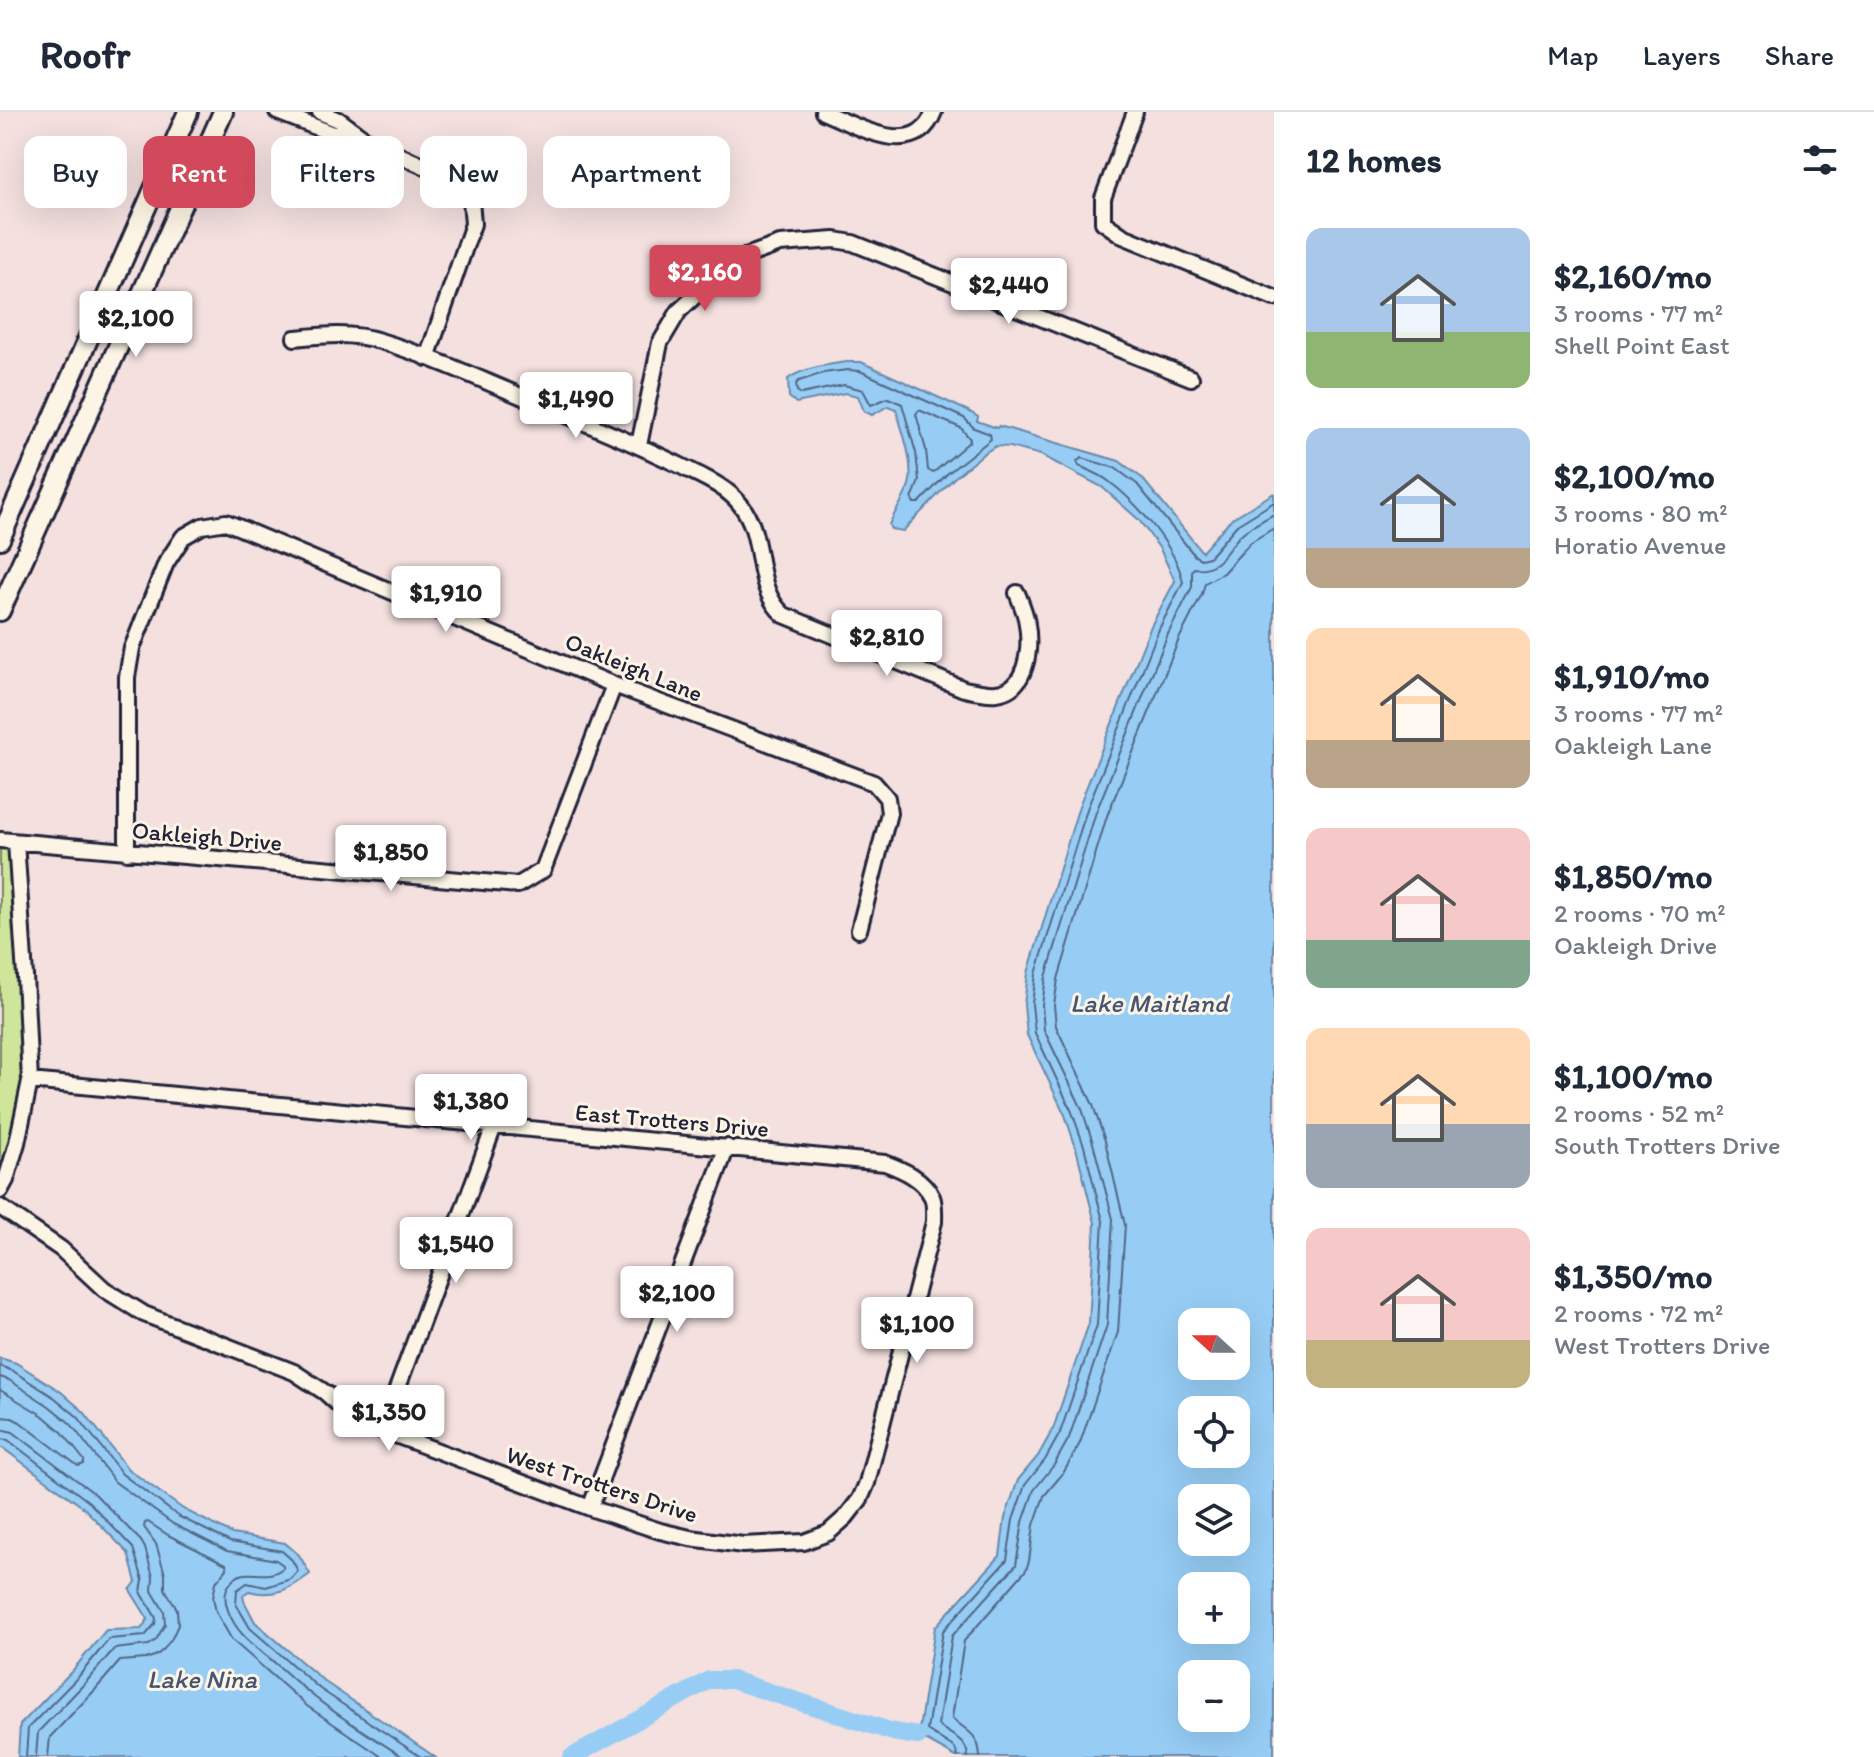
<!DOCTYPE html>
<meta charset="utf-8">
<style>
:root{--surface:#fff;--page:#f6f6f7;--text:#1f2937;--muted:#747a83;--line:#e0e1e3;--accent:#d1495b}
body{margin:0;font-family:Itim,sans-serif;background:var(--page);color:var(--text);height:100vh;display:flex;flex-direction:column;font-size:30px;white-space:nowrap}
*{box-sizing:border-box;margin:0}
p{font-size:26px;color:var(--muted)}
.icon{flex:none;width:44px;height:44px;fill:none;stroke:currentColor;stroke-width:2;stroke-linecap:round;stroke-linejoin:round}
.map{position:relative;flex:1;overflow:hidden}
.side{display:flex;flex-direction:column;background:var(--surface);width:600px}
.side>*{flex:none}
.hud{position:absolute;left:24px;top:24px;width:760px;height:72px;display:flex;gap:16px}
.needle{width:52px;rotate:291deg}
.controls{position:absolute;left:1178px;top:1196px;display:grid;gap:16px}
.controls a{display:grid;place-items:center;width:72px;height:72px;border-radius:16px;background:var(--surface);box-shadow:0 8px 32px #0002;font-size:40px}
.price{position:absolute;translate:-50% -68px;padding:0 18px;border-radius:8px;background:#fff;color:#222;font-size:26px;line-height:52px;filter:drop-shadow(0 2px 4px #0008)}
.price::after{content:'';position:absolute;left:50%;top:48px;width:24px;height:18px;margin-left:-12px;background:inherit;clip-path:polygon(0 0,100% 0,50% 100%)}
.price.on{background:var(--accent);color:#fff}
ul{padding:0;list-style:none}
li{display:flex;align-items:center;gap:24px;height:200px;padding:0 32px}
li span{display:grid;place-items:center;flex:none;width:224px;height:160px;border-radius:16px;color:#555}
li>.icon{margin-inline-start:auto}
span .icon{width:96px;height:96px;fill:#fffc;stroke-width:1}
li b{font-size:34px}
h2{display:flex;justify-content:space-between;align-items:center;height:96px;padding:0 32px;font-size:34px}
.tag{padding:0 28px;border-radius:16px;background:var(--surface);box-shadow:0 8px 32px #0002;font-size:28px;line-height:72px}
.tag.on{background:var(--accent);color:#fff}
header{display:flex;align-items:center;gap:48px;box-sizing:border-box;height:112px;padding:0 40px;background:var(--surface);border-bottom:2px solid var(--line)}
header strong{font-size:38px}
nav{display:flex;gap:44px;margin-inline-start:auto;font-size:28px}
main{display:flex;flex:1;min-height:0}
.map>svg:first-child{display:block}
.green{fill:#cfe599;stroke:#78846a;stroke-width:2}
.water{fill:#97cdf5;stroke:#6889ab;stroke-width:2;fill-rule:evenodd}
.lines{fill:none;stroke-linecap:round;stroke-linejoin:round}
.shore{stroke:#516685;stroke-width:2}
.canal{stroke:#97cdf5;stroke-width:18}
.minor-casing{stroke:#22223b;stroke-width:20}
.secondary-casing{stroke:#22223b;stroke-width:24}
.minor{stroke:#fcf5e5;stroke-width:14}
.secondary{stroke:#fcf5e5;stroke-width:18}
.labels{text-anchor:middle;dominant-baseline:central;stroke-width:6;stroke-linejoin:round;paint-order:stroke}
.street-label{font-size:24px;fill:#22223b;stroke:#fcf5e5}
.water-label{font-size:26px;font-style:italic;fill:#455573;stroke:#fcf5e5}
</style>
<header>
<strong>Roofr</strong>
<nav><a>Map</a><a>Layers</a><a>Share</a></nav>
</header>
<main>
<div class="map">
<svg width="1274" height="1645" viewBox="0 0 1274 1645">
<rect width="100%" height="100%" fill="#f3e0df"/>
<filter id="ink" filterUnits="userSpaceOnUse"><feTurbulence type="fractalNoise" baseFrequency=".0125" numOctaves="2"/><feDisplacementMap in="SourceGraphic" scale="16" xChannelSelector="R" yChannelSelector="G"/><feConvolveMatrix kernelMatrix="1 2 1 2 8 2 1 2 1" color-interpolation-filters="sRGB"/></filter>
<g filter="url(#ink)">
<path class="green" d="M 0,725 L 16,730 L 30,947 L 0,1079 Z"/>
<path class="water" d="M 847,250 L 861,250 L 968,299 L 978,305 L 977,309 L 997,316 L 999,314 L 1119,349 L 1142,366 L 1202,440 L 1231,407 L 1274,381 L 1274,1645 L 956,1645 L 918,1624 L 935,1515 L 1000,1444 L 1005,1406 L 1018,1368 L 1038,1344 L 1053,1317 L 1089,1211 L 1095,1111 L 1076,1036 L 1065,1003 L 1027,923 L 1024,893 L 1028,861 L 1079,694 L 1151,514 L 1175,469 L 1160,437 L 1139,408 L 1102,375 L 1041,343 L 1010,335 L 996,334 L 983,342 L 953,367 L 903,419 L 891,417 L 889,413 C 895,399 904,388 909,373 C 915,353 902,318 896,297 L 888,294 L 872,303 L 864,299 L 858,284 L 845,281 L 796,291 L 789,285 L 788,267 C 802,256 830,252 847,250 ZM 1192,1210 L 1236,1210 L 1236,1254 L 1192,1254 ZM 1192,1298 L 1236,1298 L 1236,1342 L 1192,1342 ZM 1192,1386 L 1236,1386 L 1236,1430 L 1192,1430 ZM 1192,1474 L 1236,1474 L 1236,1518 L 1192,1518 ZM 1192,1562 L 1236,1562 L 1236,1606 L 1192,1606 Z
M 0,1246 L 16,1251 L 60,1279 L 84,1300 L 128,1357 L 183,1397 L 232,1422 L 285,1431 L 299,1443 L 310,1462 C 290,1477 274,1486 249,1479 L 243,1483 L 244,1489 L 255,1510 L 325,1570 L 435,1645 L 18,1645 L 20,1613 L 73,1558 L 106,1518 L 141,1517 L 148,1507 L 130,1478 L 136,1470 L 128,1441 L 84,1396 L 0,1334 Z"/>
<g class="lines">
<path class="shore" d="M 848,258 L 860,259 L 964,306 L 974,316 L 990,322 L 991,327 L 948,361 L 919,391 L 914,391 L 912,387 L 919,369 L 916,341 L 902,292 L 888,286 L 871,293 L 863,278 L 844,273 L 801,282 L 797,279 L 796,272 L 799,269 L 823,261 Z
M 919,298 L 961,316 L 970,327 L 969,330 L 933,361 L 928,358 L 926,338 L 916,302 Z
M 0,1254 L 13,1259 L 55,1286 L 78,1305 L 122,1362 L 178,1404 L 230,1430 L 282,1439 L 292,1448 L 298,1459 L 291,1467 L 266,1475 L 247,1471 L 237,1478 L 236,1492 L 250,1516 L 320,1577 L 421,1645
M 0,1265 L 9,1268 L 49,1294 L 71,1312 L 115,1370 L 173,1412 L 227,1439 L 276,1448 L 283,1453 L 283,1456 C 263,1472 244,1450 229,1473 C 219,1487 232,1511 243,1523 C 252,1533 265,1542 275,1551 C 287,1561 299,1573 312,1583 C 340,1606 373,1625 403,1645
M 0,1278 L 42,1303 L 62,1320 L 84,1348 L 84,1352 L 78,1354 L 20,1310 L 12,1306 L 0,1305
M 0,1317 L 13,1320 L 95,1382 L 141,1429 L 145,1436 L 153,1465 L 152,1479 L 164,1499 L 165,1512 L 156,1528 L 149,1533 L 114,1537 L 86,1570 L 38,1620 L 36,1645
M 0,1327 L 8,1328 L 89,1390 L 133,1436 L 143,1468 L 141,1480 L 156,1506 L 155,1512 L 145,1524 L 109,1527 L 79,1564 L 28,1616 L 26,1645
M 48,1645 L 50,1625 L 95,1578 L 120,1549 L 146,1547 L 157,1543 L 164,1537 L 172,1526 L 178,1513 L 177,1497 L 165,1477 L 165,1462 L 156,1432 L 144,1415 L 145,1411 L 148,1410 L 168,1423 L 226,1452 L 227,1457 L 216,1470 L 213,1485 L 216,1500 L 232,1528 L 307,1594 L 382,1645
M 958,1645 L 955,1636 L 927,1618 L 943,1519 L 1007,1448 L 1013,1408 L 1025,1373 L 1045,1348 L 1060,1321 L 1097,1213 L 1103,1109 L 1084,1034 L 1072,1000 L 1035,921 L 1032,892 L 1036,862 L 1087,697 L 1159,517 L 1183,470 C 1176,435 1136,389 1107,368 C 1099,362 1088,358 1079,354 L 1077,349 L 1082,346 L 1115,356 L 1137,372 L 1195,444 L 1201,447 L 1209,445 L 1237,413 L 1274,390
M 968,1645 C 967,1626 950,1624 938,1613 L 952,1524 L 1016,1453 L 1023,1410 L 1034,1378 L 1054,1353 L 1069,1326 L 1107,1213 L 1113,1107 L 1093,1031 L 1082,997 L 1044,918 L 1042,893 L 1046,865 L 1096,700 L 1168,522 L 1192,475 L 1192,459 L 1194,456 C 1222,460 1227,433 1245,419 C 1254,413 1265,407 1274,402
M 980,1645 C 979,1621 967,1620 952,1606 L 964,1529 L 1026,1458 L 1029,1449 L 1034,1413 L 1044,1384 L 1064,1360 L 1080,1331 L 1118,1220 L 1125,1113 L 1105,1029 L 1093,993 L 1056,914 L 1054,893 L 1058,867 L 1107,704 L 1179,527 L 1202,482 L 1205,471 L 1223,461 L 1251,430 L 1274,416"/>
<path class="canal" d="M 572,1645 L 709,1568 L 732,1568 L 893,1620 L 918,1624"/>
<g class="minor-casing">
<path id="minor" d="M 277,0 L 331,21 L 368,29 L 453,67 L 471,88 L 473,112 L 427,246
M 320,0 L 339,8 L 361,24
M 823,0 C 857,14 915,49 934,0
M 1135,0 L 1103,86 L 1103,110 L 1123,124 L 1274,186
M 295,226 C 324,223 351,220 380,229 C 430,244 479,267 528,287 C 579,308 630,329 679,353 C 700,364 725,373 740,392 C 767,425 752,475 784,503 L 964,577 C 974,579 986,582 996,581 C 1027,578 1031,537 1027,512 C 1026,502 1021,491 1017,481
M 639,333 L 660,231 L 679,199 L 710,170 L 746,144 L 780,132 L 835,128 L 853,131 L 1191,266
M 0,728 L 518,773 L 543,758 L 614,573
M 127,740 L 127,565 L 132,536 L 166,451 L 183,425 L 202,414 L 226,410 L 614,573 L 874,671 L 887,686 L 889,701 L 859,818
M 0,1079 L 6,1068 L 17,1031 L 30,969 L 25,864 L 16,730
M 0,1095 L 61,1137 L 104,1177 L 144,1202 L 294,1260 L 326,1281 L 348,1301 L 382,1318 L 590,1396 L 660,1419 L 690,1426 L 743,1433 L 804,1430 L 828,1421 L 846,1405 L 860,1387 L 867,1371 L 934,1110 C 934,1103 935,1092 932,1085 C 923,1066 903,1058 885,1051 L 30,969
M 382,1318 L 494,1014
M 590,1396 L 727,1035"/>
</g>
<g class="secondary-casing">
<path id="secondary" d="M 0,427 L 188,0
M 0,499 L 223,0"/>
</g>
<use href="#minor" class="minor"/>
<use href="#secondary" class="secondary"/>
</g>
</g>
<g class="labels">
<g class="street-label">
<text transform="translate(634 555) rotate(22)">Oakleigh Lane</text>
<text transform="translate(207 724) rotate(5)">Oakleigh Drive</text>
<text transform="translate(672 1008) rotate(5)">East Trotters Drive</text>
<text transform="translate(602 1372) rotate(18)">West Trotters Drive</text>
</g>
<g class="water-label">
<text x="1149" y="891">Lake Maitland</text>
<text x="202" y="1567">Lake Nina</text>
</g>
</g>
</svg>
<div class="controls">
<a><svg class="needle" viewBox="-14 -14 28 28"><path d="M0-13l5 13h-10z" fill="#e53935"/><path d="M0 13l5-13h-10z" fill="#747a83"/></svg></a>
<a><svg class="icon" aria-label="locate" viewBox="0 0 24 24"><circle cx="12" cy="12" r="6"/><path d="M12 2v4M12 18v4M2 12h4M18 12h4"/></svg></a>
<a><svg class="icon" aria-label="layers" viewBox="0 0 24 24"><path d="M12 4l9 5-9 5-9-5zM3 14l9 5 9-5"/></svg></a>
<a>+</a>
<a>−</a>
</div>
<b class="price on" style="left:705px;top:201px">$2,160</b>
<b class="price" style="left:1009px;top:214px">$2,440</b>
<b class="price" style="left:136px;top:247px">$2,100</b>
<b class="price" style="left:576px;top:328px">$1,490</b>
<b class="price" style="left:446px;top:522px">$1,910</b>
<b class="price" style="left:887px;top:566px">$2,810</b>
<b class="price" style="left:391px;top:781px">$1,850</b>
<b class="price" style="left:471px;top:1030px">$1,380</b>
<b class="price" style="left:456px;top:1173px">$1,540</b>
<b class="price" style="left:677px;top:1222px">$2,100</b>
<b class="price" style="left:917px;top:1253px">$1,100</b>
<b class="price" style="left:389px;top:1341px">$1,350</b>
<div class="hud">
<a class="tag">Buy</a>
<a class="tag on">Rent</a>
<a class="tag">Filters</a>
<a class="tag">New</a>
<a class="tag">Apartment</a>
</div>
</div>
<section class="side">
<h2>12 homes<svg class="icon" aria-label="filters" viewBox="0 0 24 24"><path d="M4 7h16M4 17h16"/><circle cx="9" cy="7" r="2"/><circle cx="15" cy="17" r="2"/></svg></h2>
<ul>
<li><span style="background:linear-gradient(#a9c7e8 65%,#8fb573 0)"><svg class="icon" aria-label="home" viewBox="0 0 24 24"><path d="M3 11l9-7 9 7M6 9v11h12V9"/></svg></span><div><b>$2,160/mo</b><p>3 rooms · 77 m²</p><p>Shell Point East</p></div></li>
<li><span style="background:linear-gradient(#a9c7e8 75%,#b9a48a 0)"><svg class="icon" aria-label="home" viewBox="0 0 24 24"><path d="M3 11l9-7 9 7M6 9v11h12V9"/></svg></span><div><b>$2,100/mo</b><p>3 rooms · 80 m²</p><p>Horatio Avenue</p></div></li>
<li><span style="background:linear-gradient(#ffd9b3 70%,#b9a48a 0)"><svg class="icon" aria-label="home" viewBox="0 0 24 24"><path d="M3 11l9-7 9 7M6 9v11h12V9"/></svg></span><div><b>$1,910/mo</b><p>3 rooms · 77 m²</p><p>Oakleigh Lane</p></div></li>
<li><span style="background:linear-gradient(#f6c9c9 70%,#7fa58c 0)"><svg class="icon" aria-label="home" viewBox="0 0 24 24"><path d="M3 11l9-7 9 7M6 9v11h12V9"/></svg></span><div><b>$1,850/mo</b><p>2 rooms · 70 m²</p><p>Oakleigh Drive</p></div></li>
<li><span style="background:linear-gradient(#ffd9b3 60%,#9aa5b1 0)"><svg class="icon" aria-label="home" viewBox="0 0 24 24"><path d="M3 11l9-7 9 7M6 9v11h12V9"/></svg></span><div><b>$1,100/mo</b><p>2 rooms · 52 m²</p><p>South Trotters Drive</p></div></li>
<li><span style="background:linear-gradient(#f6c9c9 70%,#c2b280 0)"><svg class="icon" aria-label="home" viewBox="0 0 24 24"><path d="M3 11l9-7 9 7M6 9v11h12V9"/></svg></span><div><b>$1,350/mo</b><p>2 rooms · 72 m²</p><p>West Trotters Drive</p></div></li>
</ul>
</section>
</main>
